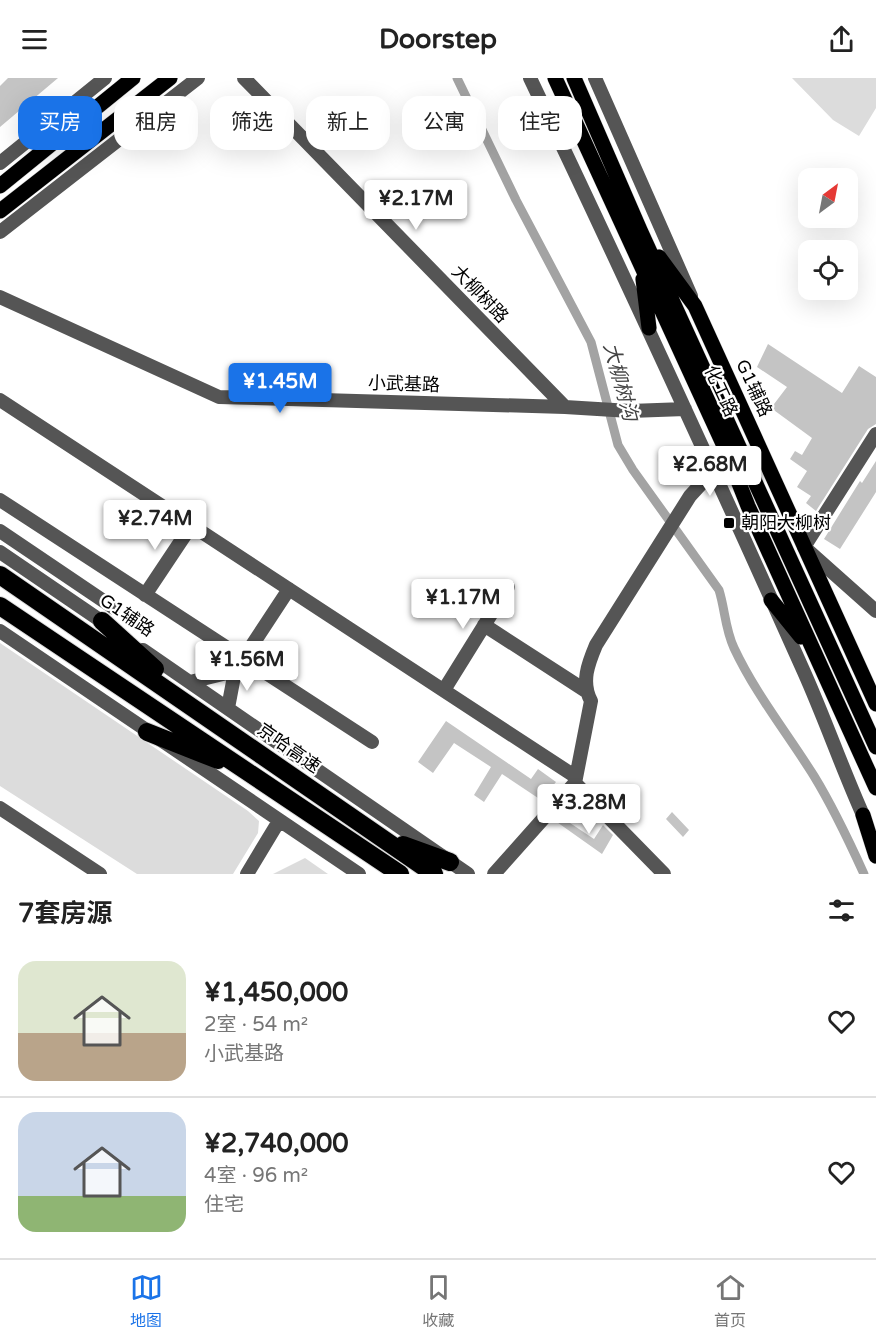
<!DOCTYPE html>
<html lang="zh">
<meta charset="utf-8">
<style>
:root{--surface:#fff;--page:#f2f2f2;--text:#222;--muted:#767676;--line:#e0e0e0;--accent:#1a73e8}
body{margin:0;font-family:"Varela Round","Noto Sans SC",sans-serif;background:var(--page);color:var(--text);height:100vh;display:flex;flex-direction:column;font-size:22px;white-space:nowrap}
*{box-sizing:border-box;margin:0}
p{font-size:20px;color:var(--muted)}
.icon{flex:none;width:33px;height:33px;fill:none;stroke:currentColor;stroke-width:2;stroke-linecap:round;stroke-linejoin:round}
.map{position:relative;height:796px;overflow:hidden}
.panel{display:flex;flex-direction:column;background:var(--surface);flex:1}
.panel>*{flex:none}
.guide{position:absolute;left:18px;top:18px;width:840px;height:54px;display:flex;gap:12px}
.needle{width:39px;rotate:32deg}
.fabs{position:absolute;left:798px;top:90px;display:grid;gap:12px}
.fabs a{display:grid;place-items:center;width:60px;height:60px;border-radius:12px;background:var(--surface);box-shadow:0 6px 24px #0002;font-size:30px}
.price{position:absolute;translate:-50% -51px;padding:0 14px;border-radius:6px;background:#fff;color:#222;font-size:20px;line-height:39px;filter:drop-shadow(0 2px 3px #0008)}
.price::after{content:'';position:absolute;left:50%;top:36px;width:18px;height:14px;margin-left:-9px;background:inherit;clip-path:polygon(0 0,100% 0,50% 100%)}
.price.on{background:var(--accent);color:#fff}
ul{padding:0;list-style:none}
li{display:flex;align-items:center;gap:18px;height:150px;padding:0 18px}
li+li{border-top:2px solid var(--line)}
li span{display:grid;place-items:center;flex:none;width:168px;height:120px;border-radius:18px;color:#555}
li>.icon{margin-inline-start:auto}
span .icon{width:72px;height:72px;fill:#fffc;stroke-width:1}
li b{font-size:26px}
h2{display:flex;justify-content:space-between;align-items:center;height:72px;padding:0 18px;font-size:26px}
.tag{padding:0 21px;border-radius:18px;background:var(--surface);box-shadow:0 6px 24px #0002;font-size:21px;line-height:54px}
.tag.on{background:var(--accent);color:#fff}
header{display:flex;justify-content:space-between;align-items:center;height:78px;padding:0 18px;background:var(--surface);font-size:27px;font-weight:700}
.tab-bar{display:flex;justify-content:space-around;align-items:center;height:84px;border-top:2px solid var(--line);background:var(--surface);font-size:16px;color:var(--muted)}
.tab-bar a{display:grid;justify-items:center;gap:3px}
.tab-bar .on{color:var(--accent)}
.map>svg:first-child{display:block}
.green{fill:#dcdcdc}
.lines{fill:none;stroke-linecap:round;stroke-linejoin:round}
.canal{stroke:#a3a3a3;stroke-width:9}
.building{fill:#c4c4c4}
.major-casing{stroke:#dbdbdb;stroke-width:16}
.highway-casing{stroke:#dbdbdb;stroke-width:20}
.minor{stroke:#555;stroke-width:14}
.major{stroke:#000;stroke-width:15}
.highway{stroke:#000;stroke-width:18}
.poi-dot{fill:#000;stroke:#fff;stroke-width:2}
.labels{text-anchor:middle;dominant-baseline:central;stroke-width:4.5;stroke-linejoin:round;paint-order:stroke}
.street-label{font-size:18px;fill:#000;stroke:#fff}
.poi-label{font-size:18px;fill:#000;stroke:#fff;text-anchor:start}
.water-label{font-size:20px;font-style:italic;fill:#444;stroke:#fff}
</style>
<header><svg class="icon" aria-label="menu" viewBox="0 0 24 24"><path d="M4 6h16M4 12h16M4 18h16"/></svg>Doorstep<svg class="icon" aria-label="share" viewBox="0 0 24 24"><path d="M12 15V3M7 8l5-5 5 5M5 13v7h14v-7"/></svg></header>
<div class="map">
<svg width="876" height="796" viewBox="0 0 876 796">
<rect width="100%" height="100%" fill="#fff"/>
<path class="green" d="M 792,0 L 876,0 L 876,30 L 859,58 L 833,42 Z
M 0,565 L 248,733 L 259,743 L 258,755 L 233,796 L 137,796 L 0,708 Z
M 305,780 L 328,796 L 273,796 Z"/>
<g class="lines">
<path class="canal" d="M 457,0 L 516,122 L 591,264 L 618,367 L 633,392 L 719,512 C 725,531 725,551 734,570 C 755,615 787,655 814,698 C 833,729 849,763 864,796"/>
</g>
<path class="building" d="M 8,0 L 58,0 L 0,49 L 0,8 Z
M 768,266 L 842,315 L 859,288 L 876,299 L 876,346 L 868,351 L 816,433 L 806,425 L 811,418 L 797,409 L 807,393 L 790,381 L 795,373 L 802,377 L 812,360 L 771,330 L 787,309 L 757,289 Z
M 876,383 L 876,414 L 840,471 L 824,461 L 860,403 L 862,405 Z
M 446,643 L 531,701 L 538,691 L 556,704 L 541,722 L 502,696 L 484,724 L 474,717 L 491,689 L 454,665 L 433,695 L 418,684 Z
M 672,734 L 689,752 L 683,759 L 666,741 Z
M 558,737 L 594,761 L 603,747 L 613,757 L 602,776 L 554,742 Z"/>
<g class="lines">
<g class="major-casing">
<path id="major" d="M 555,0 L 725,370 L 748,428 L 876,710
M 574,0 L 640,152 L 876,669
M 0,108 L 133,0
M 0,133 L 170,0
M 659,179 L 695,228 L 876,626
M 643,201 L 649,250
M 771,522 L 801,559
M 863,737 L 876,778"/>
</g>
<g class="highway-casing">
<path id="highway" d="M 0,497 L 434,796
M 0,528 L 400,796
M 102,543 L 155,591
M 147,654 L 218,682
M 403,767 L 450,784"/>
</g>
<path class="minor" d="M 244,0 L 565,329
M 530,0 C 624,197 715,395 804,594 C 825,641 842,690 863,737
M 595,0 L 691,218
M 0,85 L 105,0
M 0,154 L 198,0
M 0,219 L 219,319 L 565,329 L 630,333 L 685,331
M 0,322 L 576,699
M 876,356 L 804,469 L 876,533
M 0,422 L 372,664
M 0,453 L 114,530
M 0,474 L 110,549
M 145,517 L 191,448
M 484,547 L 586,613
M 0,553 L 359,796
M 143,572 L 468,796
M 190,604 L 235,593
M 444,612 L 508,509
M 228,630 L 235,593 L 289,511
M 575,705 L 664,796
M 0,730 L 100,796
M 247,796 L 279,743
M 494,796 L 575,705 L 591,623 C 581,604 588,586 596,567 L 690,418 L 713,393"/>
<use href="#major" class="major"/>
<use href="#highway" class="highway"/>
</g>
<rect class="poi-dot" x="723" y="439" width="12" height="12" rx="3"/>
<g class="labels">
<g class="street-label">
<text transform="translate(480 216) rotate(46)">大柳树路</text>
<text transform="translate(404 306) rotate(2)">小武基路</text>
<text transform="translate(754 310) rotate(65)">G1辅路</text>
<text transform="translate(721 313) rotate(65)">化工路</text>
<text transform="translate(127 537) rotate(34)">G1辅路</text>
<text transform="translate(289 670) rotate(35)">京哈高速</text>
</g>
<g class="poi-label">
<text x="741" y="445">朝阳大柳树</text>
</g>
<g class="water-label">
<text transform="translate(620 304) rotate(75)">大柳树沟</text>
</g>
</g>
</svg>
<div class="fabs">
<a><svg class="needle" viewBox="-14 -14 28 28"><path d="M0-13l5 13h-10z" fill="#e53935"/><path d="M0 13l5-13h-10z" fill="#767676"/></svg></a>
<a><svg class="icon" aria-label="locate" viewBox="0 0 24 24"><circle cx="12" cy="12" r="6"/><path d="M12 2v4M12 18v4M2 12h4M18 12h4"/></svg></a>
</div>
<b class="price" style="left:416px;top:153px">¥2.17M</b>
<b class="price on" style="left:280px;top:336px">¥1.45M</b>
<b class="price" style="left:710px;top:419px">¥2.68M</b>
<b class="price" style="left:155px;top:473px">¥2.74M</b>
<b class="price" style="left:463px;top:552px">¥1.17M</b>
<b class="price" style="left:247px;top:614px">¥1.56M</b>
<b class="price" style="left:589px;top:757px">¥3.28M</b>
<div class="guide">
<a class="tag on">买房</a>
<a class="tag">租房</a>
<a class="tag">筛选</a>
<a class="tag">新上</a>
<a class="tag">公寓</a>
<a class="tag">住宅</a>
</div>
</div>
<section class="panel">
<h2>7套房源<svg class="icon" aria-label="filters" viewBox="0 0 24 24"><path d="M4 7h16M4 17h16"/><circle cx="9" cy="7" r="2"/><circle cx="15" cy="17" r="2"/></svg></h2>
<ul>
<li><span style="background:linear-gradient(#dfe7d0 60%,#b9a48a 0)"><svg class="icon" aria-label="home" viewBox="0 0 24 24"><path d="M3 11l9-7 9 7M6 9v11h12V9"/></svg></span><div><b>¥1,450,000</b><p>2室 · 54 m²</p><p>小武基路</p></div><svg class="icon" aria-label="heart" viewBox="0 0 24 24"><path d="M12 20l-8-8c-3-5 5-10 8-4 3-6 11-1 8 4z"/></svg></li>
<li><span style="background:linear-gradient(#c9d6e8 70%,#8fb573 0)"><svg class="icon" aria-label="home" viewBox="0 0 24 24"><path d="M3 11l9-7 9 7M6 9v11h12V9"/></svg></span><div><b>¥2,740,000</b><p>4室 · 96 m²</p><p>住宅</p></div><svg class="icon" aria-label="heart" viewBox="0 0 24 24"><path d="M12 20l-8-8c-3-5 5-10 8-4 3-6 11-1 8 4z"/></svg></li>
</ul>
</section>
<nav class="tab-bar">
<a class="on"><svg class="icon" aria-label="map" viewBox="0 0 24 24"><path d="M3 6l6-2 6 2 6-2v14l-6 2-6-2-6 2zM9 4v14M15 6v14"/></svg>地图</a>
<a><svg class="icon" aria-label="saved" viewBox="0 0 24 24"><path d="M7 4h10v16l-5-4-5 4z"/></svg>收藏</a>
<a><svg class="icon" aria-label="home" viewBox="0 0 24 24"><path d="M3 11l9-7 9 7M6 9v11h12V9"/></svg>首页</a>
</nav>
